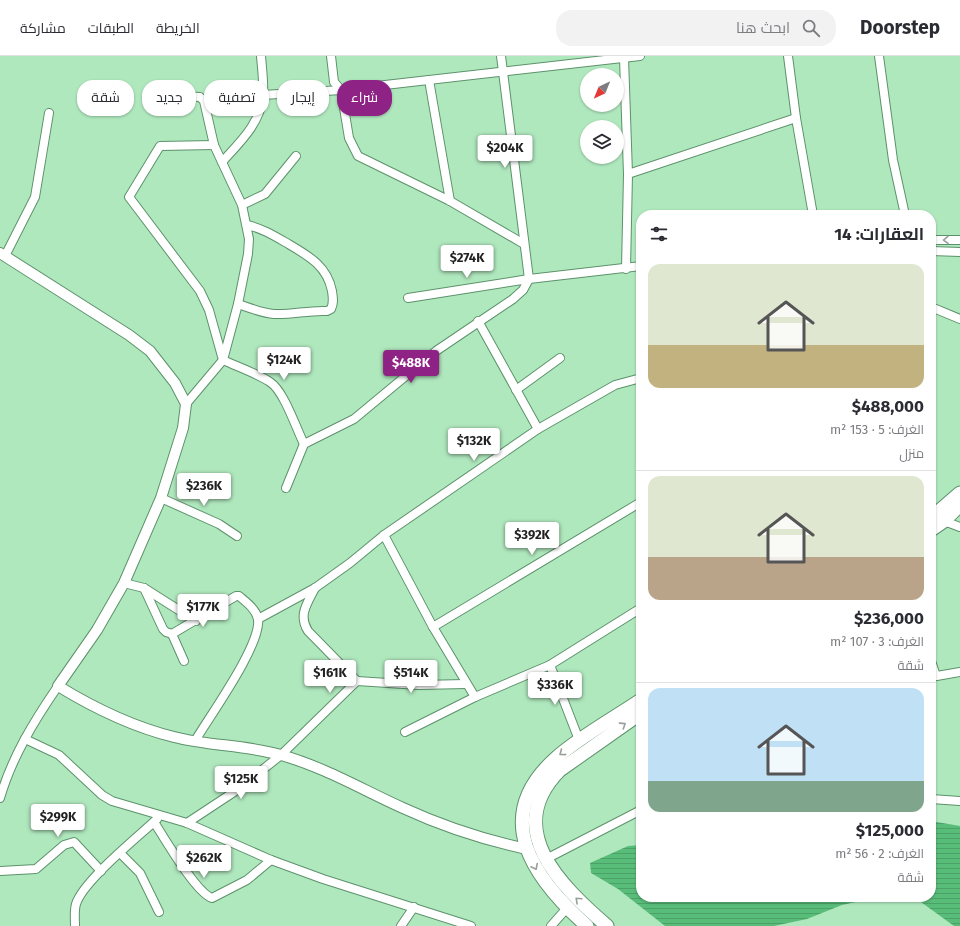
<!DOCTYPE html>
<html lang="ar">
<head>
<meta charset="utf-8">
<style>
	:root { --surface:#fff; --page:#f2f2f3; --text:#2b2b33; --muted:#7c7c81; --line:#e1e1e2; --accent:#8f2285 }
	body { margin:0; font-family:"Fira Sans",Cairo,sans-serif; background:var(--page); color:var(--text); direction:rtl; height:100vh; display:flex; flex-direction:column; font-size:15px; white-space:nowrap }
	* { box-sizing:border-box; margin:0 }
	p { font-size:13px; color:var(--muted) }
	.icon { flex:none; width:22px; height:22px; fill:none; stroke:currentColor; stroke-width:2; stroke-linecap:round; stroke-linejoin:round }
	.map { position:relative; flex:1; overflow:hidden; direction:ltr }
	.drawer { position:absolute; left:636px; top:154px; width:300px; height:692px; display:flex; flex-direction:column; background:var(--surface); border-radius:16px; box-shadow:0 1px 3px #0004; direction:rtl }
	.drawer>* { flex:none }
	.banner { position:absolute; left:12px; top:24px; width:380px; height:36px; direction:rtl; display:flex; gap:8px }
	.needle { width:26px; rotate:223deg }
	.fabs { position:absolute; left:580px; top:12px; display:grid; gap:8px }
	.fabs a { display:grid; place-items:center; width:44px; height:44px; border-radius:50%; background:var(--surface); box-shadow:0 1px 3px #0004; font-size:20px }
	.price { position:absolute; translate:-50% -34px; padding:0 9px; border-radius:4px; background:#fff; color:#222; font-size:13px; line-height:26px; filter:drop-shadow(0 1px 2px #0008) }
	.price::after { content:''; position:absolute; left:50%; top:24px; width:12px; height:9px; margin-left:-6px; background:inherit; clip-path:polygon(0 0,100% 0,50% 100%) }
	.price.on { background:var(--accent); color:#fff }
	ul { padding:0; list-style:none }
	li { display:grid; align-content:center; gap:8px; height:212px; padding:0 12px }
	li+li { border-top:1px solid var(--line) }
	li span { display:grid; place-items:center; height:124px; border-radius:12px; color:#555 }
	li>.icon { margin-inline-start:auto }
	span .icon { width:72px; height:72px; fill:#fffc; stroke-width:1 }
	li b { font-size:17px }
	h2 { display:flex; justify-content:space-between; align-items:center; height:48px; padding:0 12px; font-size:17px }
	.tag { padding:0 14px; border-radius:16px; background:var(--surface); box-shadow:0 1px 3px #0004; font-size:14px; line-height:36px }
	.tag.on { background:var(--accent); color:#fff }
	header { display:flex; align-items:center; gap:24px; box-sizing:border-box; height:56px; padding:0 20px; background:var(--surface); border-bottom:1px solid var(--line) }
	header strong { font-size:19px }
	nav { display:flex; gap:22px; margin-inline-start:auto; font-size:14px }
	.search { width:280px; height:36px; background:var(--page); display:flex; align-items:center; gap:10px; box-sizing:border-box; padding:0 14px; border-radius:16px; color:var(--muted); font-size:15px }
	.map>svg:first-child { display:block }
	.water { fill:url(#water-rules) }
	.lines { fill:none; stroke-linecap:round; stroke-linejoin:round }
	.minor-casing { stroke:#5c926b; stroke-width:10 }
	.tertiary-casing { stroke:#5c926b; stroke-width:12 }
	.primary-casing { stroke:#5c926b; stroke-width:15 }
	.minor { stroke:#fff; stroke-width:8 }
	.tertiary { stroke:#fff; stroke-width:10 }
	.primary { stroke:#fff; stroke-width:13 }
	.oneway { stroke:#99a09b }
</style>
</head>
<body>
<header>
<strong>Doorstep</strong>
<div class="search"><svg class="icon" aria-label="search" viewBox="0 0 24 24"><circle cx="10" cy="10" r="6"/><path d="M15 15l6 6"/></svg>ابحث هنا</div>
<nav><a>الخريطة</a><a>الطبقات</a><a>مشاركة</a></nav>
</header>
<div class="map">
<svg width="960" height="870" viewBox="0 0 960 870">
	<defs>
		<pattern id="water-rules" width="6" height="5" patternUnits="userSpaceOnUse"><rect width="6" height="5" fill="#59bd7a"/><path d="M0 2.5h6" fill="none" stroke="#4ca168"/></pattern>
	</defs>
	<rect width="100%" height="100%" fill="#b0e8be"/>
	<!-- water -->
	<g class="water">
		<path d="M 931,765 L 960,770 L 960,870 L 954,870 L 914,841 L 931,841 Z"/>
		<path d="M 641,789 L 641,841 L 878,841 L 842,849 L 807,863 L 774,870 L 665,870 L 618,833 L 591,817 L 590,807 L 628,790 Z"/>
	</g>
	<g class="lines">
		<!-- minor casing -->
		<g class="minor-casing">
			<g id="minor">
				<path d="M 331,0 L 334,26 L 341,34 L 349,82 L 358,100 L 450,145 L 524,188"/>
				<path d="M 788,0 L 796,62 L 813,159"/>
				<path d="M 879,0 L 893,104 L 905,159"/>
				<path d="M 624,2 L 628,118 L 626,213"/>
				<path d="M 429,24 L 450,145"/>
				<path d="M 158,39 L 200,41 L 204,45 L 214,89 L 242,149 L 249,183 L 248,198 L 238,248 L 223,304 L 186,348"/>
				<path d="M 263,39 L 341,34 L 640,0"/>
				<path d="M 214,89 L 160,90 L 129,141 L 200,235 L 209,254 L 223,304 C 238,311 256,317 270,326 C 284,335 296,372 304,388"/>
				<path d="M 222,106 C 240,86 260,68 263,40 C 264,27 262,13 261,0"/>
				<path d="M 628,118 L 796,62"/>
				<path d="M 242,149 L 265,138 L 296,100"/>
				<path d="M 931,184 L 960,184"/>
				<path d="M 931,195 L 960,196"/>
				<path d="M 5,200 L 35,141 L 49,57"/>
				<path d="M 408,242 L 529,223 L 641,210"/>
				<path d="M 238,248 C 250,252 262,257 274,258 C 291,259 309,254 327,255 L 331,253 C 334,247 333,242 332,235 C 327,209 307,199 285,186 C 273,179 261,172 247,169"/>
				<path d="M 931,251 L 960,263"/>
				<path d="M 478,265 L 538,373"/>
				<path d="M 516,334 L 560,302"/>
				<path d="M 286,432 L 304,388 L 354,363 L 436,295 L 513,243 L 523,234 L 529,223 L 501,0"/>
				<path d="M 161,442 L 219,468 L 237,480"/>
				<path d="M 944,465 L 960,471"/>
				<path d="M 384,479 L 433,571 L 475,641"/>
				<path d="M 124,527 L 144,532 L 196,565"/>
				<path d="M 144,532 L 163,573 L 166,576 L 172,578"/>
				<path d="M 258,563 L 315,532 L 350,507 L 384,479 L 538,373 L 615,329 L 641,322"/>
				<path d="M 433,571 L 641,446"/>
				<path d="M 184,605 L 172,578 L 236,540 L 239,540 C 246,546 256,553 258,563 C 262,588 209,661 195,685"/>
				<path d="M 931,605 L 936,620"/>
				<path d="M 550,609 L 579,684"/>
				<path d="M 931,621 L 960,616"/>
				<path d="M 357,625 L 419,629 L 466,628"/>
				<path d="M 405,676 L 475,641 L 550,609 L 641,552"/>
				<path d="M 25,683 L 59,699 L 102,739 L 112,745 L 187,767 L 271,804 L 323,823 L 471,870"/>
				<path d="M 0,742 C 12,701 34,665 58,630"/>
				<path d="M 931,743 L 960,745"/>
				<path d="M 154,766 C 165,783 196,837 212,842 L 247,824 L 271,804"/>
				<path d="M 187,767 L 237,734 L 281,699 L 357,625 L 308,575 C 298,559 307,548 315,532"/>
				<path d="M 120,797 L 140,817 L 159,856"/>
				<path d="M 546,803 L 641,754"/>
				<path d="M 0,815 L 36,813 L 64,789 L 74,786 L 101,815"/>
				<path d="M 75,870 C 75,863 74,855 76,848 C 83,825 138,781 157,763"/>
				<path d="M 401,870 L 414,851"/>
				<path d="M 551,870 L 567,852"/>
			</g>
		</g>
		<!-- tertiary casing -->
		<g class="tertiary-casing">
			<path id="tertiary" d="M 0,197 L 129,279 L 150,295 L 175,327 L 186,348 L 183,372 L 161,442 L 124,527 L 97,574 L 58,630 C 94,652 133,671 174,681 C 209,690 246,689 281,699 C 324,711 363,734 403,752 C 442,770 485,784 527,793"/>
		</g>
		<!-- primary casing -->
		<g class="primary-casing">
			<g id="primary">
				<path d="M 931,462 L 960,437"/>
				<path d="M 931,474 L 944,465 L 960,449"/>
				<path d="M 587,870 C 534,823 489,762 556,702 C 581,680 613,663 641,644"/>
				<path d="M 607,870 C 561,830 501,773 560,714 L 641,657"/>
			</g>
		</g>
		<!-- minor -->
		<use href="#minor" class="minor"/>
		<!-- tertiary -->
		<use href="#tertiary" class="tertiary"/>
		<!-- primary -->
		<use href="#primary" class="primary"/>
	</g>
	<!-- one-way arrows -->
	<defs><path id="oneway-chevron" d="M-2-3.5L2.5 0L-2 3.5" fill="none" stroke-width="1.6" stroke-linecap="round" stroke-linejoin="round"/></defs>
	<g class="oneway">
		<use href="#oneway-chevron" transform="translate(946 184) rotate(179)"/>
		<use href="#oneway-chevron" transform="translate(623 669) rotate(-33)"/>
		<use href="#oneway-chevron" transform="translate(562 697) rotate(143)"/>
		<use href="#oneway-chevron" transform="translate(535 811) rotate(63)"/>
		<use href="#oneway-chevron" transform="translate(578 844) rotate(-137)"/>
	</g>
</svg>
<div class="fabs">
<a><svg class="needle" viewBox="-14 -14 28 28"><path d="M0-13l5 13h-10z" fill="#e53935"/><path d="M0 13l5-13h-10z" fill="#7c7c81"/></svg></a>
<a><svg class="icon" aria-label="layers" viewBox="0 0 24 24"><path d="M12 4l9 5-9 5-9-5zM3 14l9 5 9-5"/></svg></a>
</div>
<b class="price" style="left:505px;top:113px">$204K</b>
<b class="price" style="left:467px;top:223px">$274K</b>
<b class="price" style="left:284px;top:325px">$124K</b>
<b class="price on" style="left:411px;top:328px">$488K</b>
<b class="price" style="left:474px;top:406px">$132K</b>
<b class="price" style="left:204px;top:451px">$236K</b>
<b class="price" style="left:532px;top:500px">$392K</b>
<b class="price" style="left:203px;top:572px">$177K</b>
<b class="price" style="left:330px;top:638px">$161K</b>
<b class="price" style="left:411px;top:638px">$514K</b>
<b class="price" style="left:555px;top:650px">$336K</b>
<b class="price" style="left:241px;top:744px">$125K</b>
<b class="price" style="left:58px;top:782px">$299K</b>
<b class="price" style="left:204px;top:823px">$262K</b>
<div class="banner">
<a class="tag on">شراء</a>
<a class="tag">إيجار</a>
<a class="tag">تصفية</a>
<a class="tag">جديد</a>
<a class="tag">شقة</a>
</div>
<section class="drawer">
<h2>العقارات: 14<svg class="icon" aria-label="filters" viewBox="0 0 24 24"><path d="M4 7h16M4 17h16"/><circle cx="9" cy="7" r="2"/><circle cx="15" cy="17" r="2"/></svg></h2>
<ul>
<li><span style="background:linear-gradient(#dfe7d0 65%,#c2b280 0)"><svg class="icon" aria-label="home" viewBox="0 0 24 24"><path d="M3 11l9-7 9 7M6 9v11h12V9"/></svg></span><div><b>$488,000</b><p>الغرف: 5 · 153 m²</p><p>منزل</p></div></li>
<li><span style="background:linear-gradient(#dfe7d0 65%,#b9a48a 0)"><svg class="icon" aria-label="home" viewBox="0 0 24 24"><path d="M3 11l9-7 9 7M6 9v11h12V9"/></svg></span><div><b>$236,000</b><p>الغرف: 3 · 107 m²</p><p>شقة</p></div></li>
<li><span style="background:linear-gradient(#bfe0f5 75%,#7fa58c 0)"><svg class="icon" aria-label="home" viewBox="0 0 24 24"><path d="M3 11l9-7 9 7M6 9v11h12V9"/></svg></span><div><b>$125,000</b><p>الغرف: 2 · 56 m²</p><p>شقة</p></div></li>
</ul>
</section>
</div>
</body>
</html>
